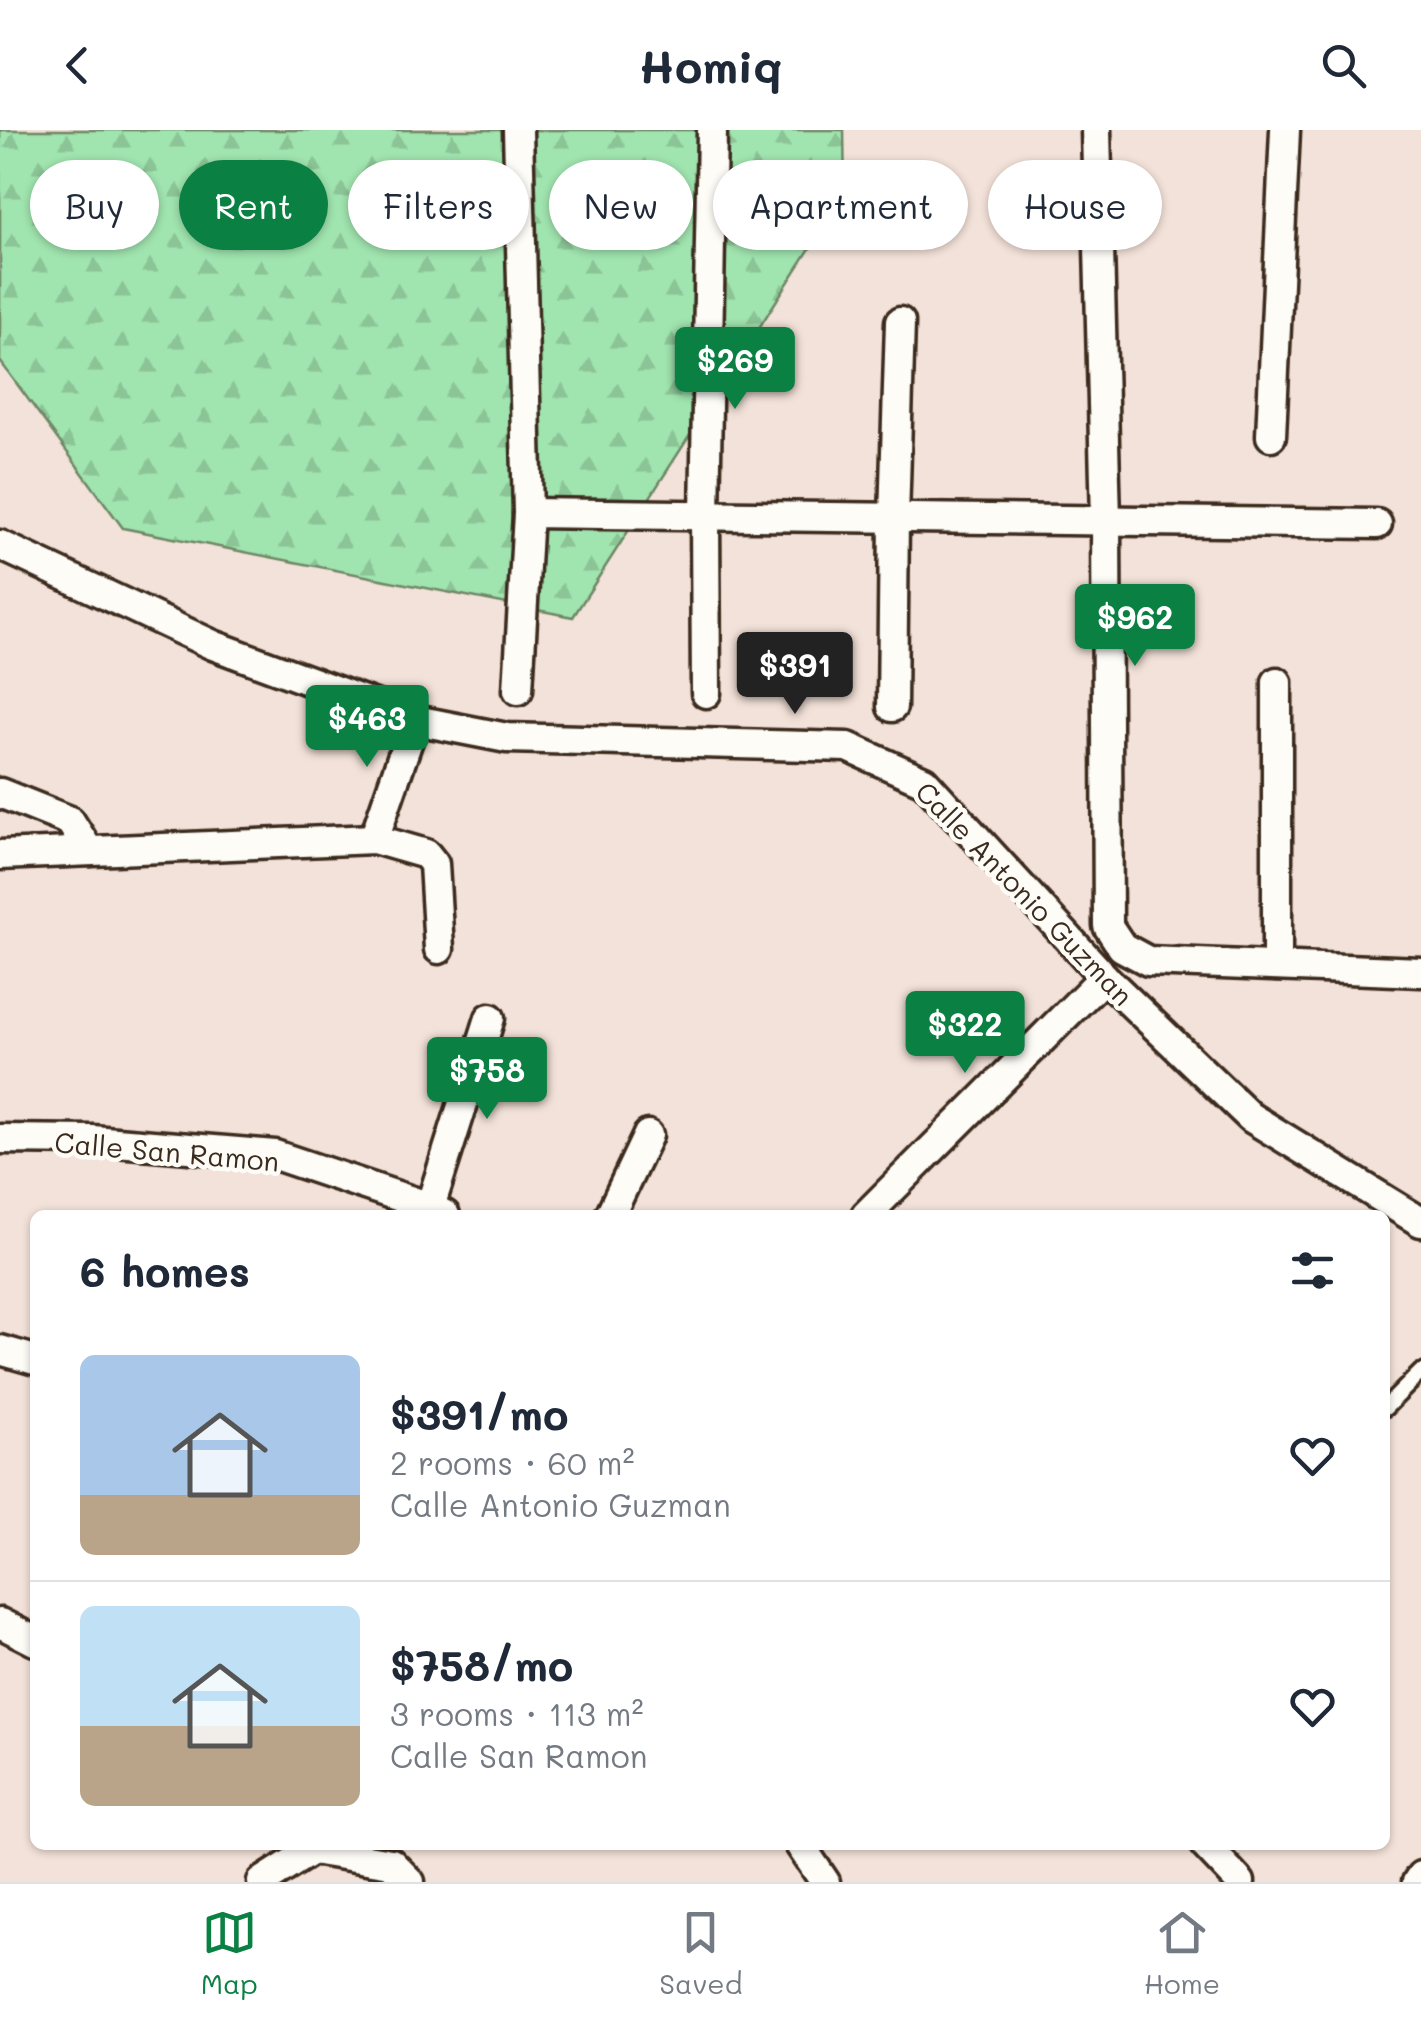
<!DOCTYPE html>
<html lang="en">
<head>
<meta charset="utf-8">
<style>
	:root { --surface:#fff; --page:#f6f6f7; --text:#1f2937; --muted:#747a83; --line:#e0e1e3; --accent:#0b8043 }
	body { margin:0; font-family:Mali,sans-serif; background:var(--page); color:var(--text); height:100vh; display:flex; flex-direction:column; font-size:38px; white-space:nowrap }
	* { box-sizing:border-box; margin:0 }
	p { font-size:32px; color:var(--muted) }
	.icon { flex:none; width:55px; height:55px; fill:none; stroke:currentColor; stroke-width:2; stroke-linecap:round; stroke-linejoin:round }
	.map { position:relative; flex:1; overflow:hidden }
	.sheet { position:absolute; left:30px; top:1080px; width:1360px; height:640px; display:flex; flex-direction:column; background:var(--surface); border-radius:15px; box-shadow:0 2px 8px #0004 }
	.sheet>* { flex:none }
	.banner { position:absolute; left:30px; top:30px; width:1362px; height:90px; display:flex; gap:20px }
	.price { position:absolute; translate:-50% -85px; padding:0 22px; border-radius:10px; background:var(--accent); color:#fff; font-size:32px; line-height:65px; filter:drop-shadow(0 2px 5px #0008) }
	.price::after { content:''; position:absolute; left:50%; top:60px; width:30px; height:22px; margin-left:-15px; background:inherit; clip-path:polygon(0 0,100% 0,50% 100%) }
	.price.on { background:#222; color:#fff }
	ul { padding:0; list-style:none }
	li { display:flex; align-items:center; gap:30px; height:250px; padding:0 50px }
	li+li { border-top:2px solid var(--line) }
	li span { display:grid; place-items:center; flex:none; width:280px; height:200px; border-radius:15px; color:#555 }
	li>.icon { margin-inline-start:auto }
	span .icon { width:120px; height:120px; fill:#fffc; stroke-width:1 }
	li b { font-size:42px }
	h2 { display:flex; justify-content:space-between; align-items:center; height:120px; padding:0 50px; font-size:42px }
	.pill { padding:0 35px; border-radius:45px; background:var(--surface); box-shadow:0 2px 8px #0004; font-size:35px; line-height:90px }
	.pill.on { background:var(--accent); color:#fff }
	header { display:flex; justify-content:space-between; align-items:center; height:130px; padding:0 50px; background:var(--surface); font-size:45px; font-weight:700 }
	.dock { display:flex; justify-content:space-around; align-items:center; height:140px; border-top:2px solid var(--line); background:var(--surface); font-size:28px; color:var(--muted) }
	.dock a { display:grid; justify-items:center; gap:5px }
	.dock .on { color:var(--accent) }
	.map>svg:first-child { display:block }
	.forest { fill:url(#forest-firs); stroke:#6e8766; stroke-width:2.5 }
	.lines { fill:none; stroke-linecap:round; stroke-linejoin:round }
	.lane-casing { stroke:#3b2a1e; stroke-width:21 }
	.street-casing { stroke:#3b2a1e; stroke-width:35 }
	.lane { stroke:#fdfcf7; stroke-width:14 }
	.street { stroke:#fdfcf7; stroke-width:28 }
	.labels { text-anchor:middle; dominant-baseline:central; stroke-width:9; stroke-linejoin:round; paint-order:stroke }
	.street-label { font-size:28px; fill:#3b2a1e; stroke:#fdfcf7 }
</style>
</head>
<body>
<header><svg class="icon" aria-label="back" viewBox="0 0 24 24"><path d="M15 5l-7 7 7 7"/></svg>Homiq<svg class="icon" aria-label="search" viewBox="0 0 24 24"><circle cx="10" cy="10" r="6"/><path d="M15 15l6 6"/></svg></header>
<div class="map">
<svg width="1421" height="1752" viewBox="0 0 1421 1752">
	<defs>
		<pattern id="forest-firs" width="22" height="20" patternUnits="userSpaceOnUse" patternTransform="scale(2.5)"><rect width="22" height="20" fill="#a0e4af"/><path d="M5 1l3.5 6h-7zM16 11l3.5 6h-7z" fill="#8bc496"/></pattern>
	</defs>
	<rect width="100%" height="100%" fill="#f3e2d9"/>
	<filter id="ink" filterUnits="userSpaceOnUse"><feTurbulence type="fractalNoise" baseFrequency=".01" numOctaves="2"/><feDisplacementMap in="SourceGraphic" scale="20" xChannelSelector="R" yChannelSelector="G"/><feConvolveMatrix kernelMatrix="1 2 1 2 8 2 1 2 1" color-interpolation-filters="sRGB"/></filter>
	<g filter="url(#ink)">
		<!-- forest -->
		<path class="forest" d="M 0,0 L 844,0 L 845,64 L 573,487 L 123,398 L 0,231 Z"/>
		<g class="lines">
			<!-- lane casing -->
			<g class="lane-casing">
				<path id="lane" d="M 1385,1278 L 1421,1242"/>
			</g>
			<!-- street casing -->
			<g class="street-casing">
				<g id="street">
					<path d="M 518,0 L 528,383"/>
					<path d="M 1096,0 L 1106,390 L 1108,796 L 1122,817 L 1148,831 L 1421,842"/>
					<path d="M 1271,306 L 1285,0"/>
					<path d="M 0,415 L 213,515 L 415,590 L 507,608 L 848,617 L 924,651 L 1104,847 L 1250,987 L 1421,1092"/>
					<path d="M 518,560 L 528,383 L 1377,394"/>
					<path d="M 706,563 L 705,385 L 712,0"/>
					<path d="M 892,577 L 894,388 L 900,192"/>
					<path d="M 0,663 L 70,691 L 89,721"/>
					<path d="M 374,709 L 415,590"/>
					<path d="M 0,725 L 374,709 L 426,724 L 434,734 L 439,819"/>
					<path d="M 1277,836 L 1277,552"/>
					<path d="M 0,1009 L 92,1010 L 275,1025 L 430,1077 L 445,1085"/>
					<path d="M 430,1077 L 490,888"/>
					<path d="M 610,1085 L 648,1005"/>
					<path d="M 866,1085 L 1104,847"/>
					<path d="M 0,1220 L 35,1230"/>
					<path d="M 0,1493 L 35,1511"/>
					<path d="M 306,1715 L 312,1720 L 391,1733"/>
					<path d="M 800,1715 L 825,1752"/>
					<path d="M 1205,1715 L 1240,1752"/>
					<path d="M 391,1733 L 410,1752"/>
					<path d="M 262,1752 L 312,1720"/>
					<path d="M 1417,1752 L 1421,1746"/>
				</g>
			</g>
			<!-- lane -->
			<use href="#lane" class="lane"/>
			<!-- street -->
			<use href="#street" class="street"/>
		</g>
	</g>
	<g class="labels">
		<!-- street labels -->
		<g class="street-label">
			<text transform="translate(1025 763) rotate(46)">Calle Antonio Guzman</text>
			<text transform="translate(167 1021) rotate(5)">Calle San Ramon</text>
		</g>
	</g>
</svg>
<b class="price" style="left:735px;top:282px">$269</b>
<b class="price" style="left:1135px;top:539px">$962</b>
<b class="price on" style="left:795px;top:587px">$391</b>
<b class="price" style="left:367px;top:640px">$463</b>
<b class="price" style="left:965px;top:946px">$322</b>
<b class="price" style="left:487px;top:992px">$758</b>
<div class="banner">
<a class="pill">Buy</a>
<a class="pill on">Rent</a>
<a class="pill">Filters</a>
<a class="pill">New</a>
<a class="pill">Apartment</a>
<a class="pill">House</a>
</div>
<section class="sheet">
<h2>6 homes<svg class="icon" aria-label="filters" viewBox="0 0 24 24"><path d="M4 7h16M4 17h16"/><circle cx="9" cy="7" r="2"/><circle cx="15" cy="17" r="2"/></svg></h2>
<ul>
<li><span style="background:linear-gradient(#a9c7e8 70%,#b9a48a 0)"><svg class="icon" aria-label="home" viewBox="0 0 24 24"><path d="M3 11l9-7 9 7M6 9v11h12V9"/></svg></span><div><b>$391/mo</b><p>2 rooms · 60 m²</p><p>Calle Antonio Guzman</p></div><svg class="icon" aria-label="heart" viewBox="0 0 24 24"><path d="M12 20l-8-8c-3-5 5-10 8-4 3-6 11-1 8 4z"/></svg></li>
<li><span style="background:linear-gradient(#bfe0f5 60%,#b9a48a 0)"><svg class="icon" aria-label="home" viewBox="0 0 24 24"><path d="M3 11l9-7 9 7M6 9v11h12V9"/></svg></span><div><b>$758/mo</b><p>3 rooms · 113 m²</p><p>Calle San Ramon</p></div><svg class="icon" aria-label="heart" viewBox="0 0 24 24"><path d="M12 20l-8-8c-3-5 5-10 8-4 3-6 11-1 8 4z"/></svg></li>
</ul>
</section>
</div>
<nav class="dock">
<a class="on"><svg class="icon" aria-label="map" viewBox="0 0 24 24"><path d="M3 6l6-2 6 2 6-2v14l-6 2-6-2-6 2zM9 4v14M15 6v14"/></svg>Map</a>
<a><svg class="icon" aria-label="saved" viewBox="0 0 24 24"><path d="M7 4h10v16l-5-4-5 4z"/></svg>Saved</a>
<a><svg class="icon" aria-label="home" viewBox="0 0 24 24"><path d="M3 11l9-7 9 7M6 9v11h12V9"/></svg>Home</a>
</nav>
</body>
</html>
